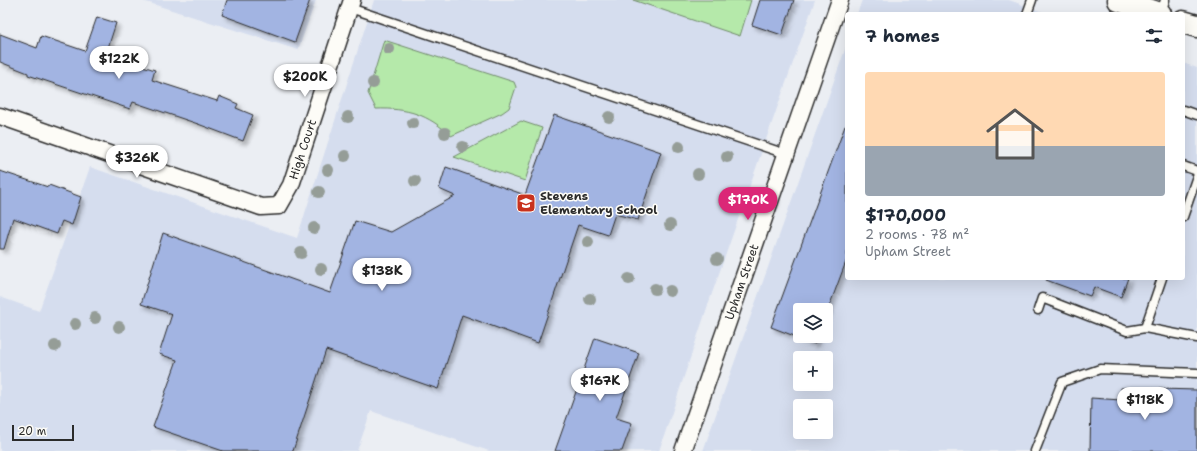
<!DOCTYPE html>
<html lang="en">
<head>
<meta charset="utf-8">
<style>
	:root { --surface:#fff; --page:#f2f2f3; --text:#1f2937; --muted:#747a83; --line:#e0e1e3; --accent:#db2777 }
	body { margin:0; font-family:"Shantell Sans",sans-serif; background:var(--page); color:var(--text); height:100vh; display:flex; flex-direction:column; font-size:15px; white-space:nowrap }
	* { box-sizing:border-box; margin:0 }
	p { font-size:13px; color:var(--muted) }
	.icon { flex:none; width:22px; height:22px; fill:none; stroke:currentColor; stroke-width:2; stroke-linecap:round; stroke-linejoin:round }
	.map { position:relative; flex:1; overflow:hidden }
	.side { position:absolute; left:845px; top:12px; width:340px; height:268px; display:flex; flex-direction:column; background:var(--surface); border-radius:4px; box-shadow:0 4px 16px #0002 }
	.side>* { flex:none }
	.fabs { position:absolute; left:793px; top:303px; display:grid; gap:8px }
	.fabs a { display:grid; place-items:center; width:40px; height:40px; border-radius:4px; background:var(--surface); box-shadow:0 4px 16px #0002; font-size:20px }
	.scale { position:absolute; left:12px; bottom:10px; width:62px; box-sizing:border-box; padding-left:4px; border:2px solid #2b2b2b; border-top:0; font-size:11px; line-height:14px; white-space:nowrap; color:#2b2b2b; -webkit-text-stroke:3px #fdfcf7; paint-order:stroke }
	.price { position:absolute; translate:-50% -34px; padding:0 9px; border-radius:14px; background:#fff; color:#222; font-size:13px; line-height:26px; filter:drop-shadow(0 1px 2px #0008) }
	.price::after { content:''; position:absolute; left:50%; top:24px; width:12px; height:9px; margin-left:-6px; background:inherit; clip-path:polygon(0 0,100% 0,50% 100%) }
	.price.selected { background:var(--accent); color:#fff }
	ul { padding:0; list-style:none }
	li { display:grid; align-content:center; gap:8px; height:212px; padding:0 20px }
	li+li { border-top:1px solid var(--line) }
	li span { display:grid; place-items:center; height:124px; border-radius:4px; color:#555 }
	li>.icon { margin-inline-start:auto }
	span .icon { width:72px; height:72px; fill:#fffc; stroke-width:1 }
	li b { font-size:17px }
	h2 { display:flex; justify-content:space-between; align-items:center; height:48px; padding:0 20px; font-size:17px }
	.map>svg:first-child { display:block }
	.built { fill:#d5ddee; fill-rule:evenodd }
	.green { fill:#b5e9aa; stroke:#708a6a }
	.building { fill:#a2b4e2; stroke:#2b2b2b; filter:url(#shadow) }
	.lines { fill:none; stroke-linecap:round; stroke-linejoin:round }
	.service-casing { stroke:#2b2b2b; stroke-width:11 }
	.minor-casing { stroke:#2b2b2b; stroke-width:19 }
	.secondary-casing { stroke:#2b2b2b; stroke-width:25 }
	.service { stroke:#fdfcf7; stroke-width:8 }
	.minor { stroke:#fdfcf7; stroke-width:16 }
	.secondary { stroke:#fdfcf7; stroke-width:22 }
	.tree { fill:#959d97 }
	.labels { text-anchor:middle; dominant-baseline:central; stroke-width:3; stroke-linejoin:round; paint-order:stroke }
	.street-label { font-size:12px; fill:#2b2b2b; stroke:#fdfcf7 }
	.poi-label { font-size:12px; font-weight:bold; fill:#2b2b2b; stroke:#fdfcf7; text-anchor:start }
</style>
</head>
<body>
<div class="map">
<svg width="1197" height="451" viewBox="0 0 1197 451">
	<defs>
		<filter id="shadow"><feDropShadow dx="3.5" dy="3.5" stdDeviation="2" flood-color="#0004"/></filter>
	</defs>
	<rect width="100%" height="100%" fill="#ebeef3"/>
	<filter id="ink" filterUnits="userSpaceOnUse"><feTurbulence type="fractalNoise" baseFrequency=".025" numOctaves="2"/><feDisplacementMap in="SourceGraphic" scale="8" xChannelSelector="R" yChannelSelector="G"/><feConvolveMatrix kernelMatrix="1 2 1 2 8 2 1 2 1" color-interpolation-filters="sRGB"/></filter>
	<g filter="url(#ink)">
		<!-- built -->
		<g class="built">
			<path d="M 140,0 L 316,0 L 298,50 Z"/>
			<path d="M 374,0 L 815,0 L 709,302 L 659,451 L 489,451 L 371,411 L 357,451 L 0,451 L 0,297 L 39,311 L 90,167 L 297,238 Z"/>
			<path d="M 862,0 L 1009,0 L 1048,14 L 857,14 Z"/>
			<path d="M 847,44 L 847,278 L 1183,278 L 1183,63 L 1197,68 L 1197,451 L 703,451 ZM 800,310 L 826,310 L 826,336 L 800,336 ZM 800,358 L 826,358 L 826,384 L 800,384 ZM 800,406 L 826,406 L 826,432 L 800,432 Z"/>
		</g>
		<!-- green -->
		<g class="green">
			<path d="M 633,0 L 751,0 L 740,36 Z"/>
			<path d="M 384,40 L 514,82 L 516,87 L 509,108 L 502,113 L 451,136 C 428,114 407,108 376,109 L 368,93 Z"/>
			<path d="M 521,121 L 542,128 L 525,181 L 454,157 Z"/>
		</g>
		<!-- building -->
		<g class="building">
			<path d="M 227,0 L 310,0 L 295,42 L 222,15 Z"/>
			<path d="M 760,0 L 794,0 L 782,35 L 752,25 Z"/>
			<path d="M 97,17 L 116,23 L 106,54 L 155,70 L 152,80 L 217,101 L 219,96 L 238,104 L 236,108 L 253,115 L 243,141 L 198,124 L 133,102 L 130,109 L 28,75 L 28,73 L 0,62 L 0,34 L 37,48 L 41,36 L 85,51 Z"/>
			<path d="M 554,115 L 661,152 L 638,220 L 615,214 L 608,235 L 578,225 L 538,343 L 462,315 L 438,389 L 326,350 L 293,451 L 223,451 L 153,427 L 177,360 L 159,354 L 172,314 L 141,304 L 163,233 L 330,293 L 355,221 L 391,232 L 455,196 L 439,189 L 446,167 L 525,195 Z"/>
			<path d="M 845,126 L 847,126 L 847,259 L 826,315 L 826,310 L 800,310 L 800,336 L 818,336 L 815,344 L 771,327 Z"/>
			<path d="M 0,171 L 48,187 L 49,185 L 81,197 L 72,225 L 62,221 L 57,234 L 13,218 L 4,249 L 0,249 Z"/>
			<path d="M 1046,278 L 1128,278 L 1121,297 L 1094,287 L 1090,296 L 1046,280 Z"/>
			<path d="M 595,338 L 639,353 L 616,418 L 632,423 L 622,451 L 555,451 Z"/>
			<path d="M 1121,388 L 1197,390 L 1197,451 L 1090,451 L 1091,398 L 1121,400 Z"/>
		</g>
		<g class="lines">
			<!-- service casing -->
			<g class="service-casing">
				<g id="service">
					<path d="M 350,8 L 786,154"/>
					<path d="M 1161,13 L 1165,0"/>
					<path d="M 1027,14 L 1032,0"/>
					<path d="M 1183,110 L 1197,115"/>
					<path d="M 1183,166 L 1197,171"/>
					<path d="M 1183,217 L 1197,176"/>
					<path d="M 1162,278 L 1145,328 L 1197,338"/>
					<path d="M 1038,310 L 1042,298 L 1127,331 L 1145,328"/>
					<path d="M 1035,451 L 1062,382 L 1100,369 L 1197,373"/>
				</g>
			</g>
			<!-- minor casing -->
			<g class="minor-casing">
				<g id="minor">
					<path id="s1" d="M 0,116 L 261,207 L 279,206 L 291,185 L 352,0"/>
					<path id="s2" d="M 683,451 L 840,0"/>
				</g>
			</g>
			<!-- secondary casing -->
			<g class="secondary-casing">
				<g id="secondary">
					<path d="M 1119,0 L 1160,14"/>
					<path d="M 1183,22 L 1197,26"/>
				</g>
			</g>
			<!-- service -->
			<use href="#service" class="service"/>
			<!-- minor -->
			<use href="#minor" class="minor"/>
			<!-- secondary -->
			<use href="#secondary" class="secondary"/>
		</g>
		<!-- trees -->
		<g class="tree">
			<circle cx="389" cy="49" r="6"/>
			<circle cx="373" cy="83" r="6"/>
			<circle cx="348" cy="117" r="6"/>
			<circle cx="609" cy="117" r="6"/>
			<circle cx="413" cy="123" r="6"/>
			<circle cx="445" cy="133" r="6"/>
			<circle cx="463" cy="147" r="6"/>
			<circle cx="679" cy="147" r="6"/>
			<circle cx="345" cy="156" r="6"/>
			<circle cx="727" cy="157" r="6"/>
			<circle cx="328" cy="170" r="6"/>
			<circle cx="698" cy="174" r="6"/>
			<circle cx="415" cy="181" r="6"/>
			<circle cx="319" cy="192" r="6"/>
			<circle cx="670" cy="225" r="6"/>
			<circle cx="314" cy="228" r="6"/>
			<circle cx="588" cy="242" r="6"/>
			<circle cx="301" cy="253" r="6"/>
			<circle cx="717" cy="259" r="6"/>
			<circle cx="321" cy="269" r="6"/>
			<circle cx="629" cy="279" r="6"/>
			<circle cx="655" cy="289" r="6"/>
			<circle cx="670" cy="291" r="6"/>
			<circle cx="590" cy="299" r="6"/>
			<circle cx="95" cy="318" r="6"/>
			<circle cx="75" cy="324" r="6"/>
			<circle cx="119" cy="327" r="6"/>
			<circle cx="55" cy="346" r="6"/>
		</g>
	</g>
	<!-- icons -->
	<defs>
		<g id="school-square" transform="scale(1)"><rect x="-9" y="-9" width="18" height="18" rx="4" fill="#c8321e" stroke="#fdfcf7"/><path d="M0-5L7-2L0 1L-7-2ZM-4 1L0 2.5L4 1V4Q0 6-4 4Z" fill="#fff"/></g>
	</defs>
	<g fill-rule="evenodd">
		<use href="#school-square" x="526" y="203"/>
	</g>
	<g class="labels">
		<!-- street labels -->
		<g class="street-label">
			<text stroke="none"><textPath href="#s1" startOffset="356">High Court</textPath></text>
			<text stroke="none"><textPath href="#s2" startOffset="179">Upham Street</textPath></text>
		</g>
		<!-- poi labels -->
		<g class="poi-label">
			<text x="540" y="196">Stevens<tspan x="540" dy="14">Elementary School</tspan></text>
		</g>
	</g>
</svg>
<div class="fabs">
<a><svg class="icon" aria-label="layers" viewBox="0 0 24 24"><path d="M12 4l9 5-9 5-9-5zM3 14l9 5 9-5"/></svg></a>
<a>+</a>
<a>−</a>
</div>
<div class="scale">20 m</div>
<b class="price" style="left:119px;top:80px">$122K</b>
<b class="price" style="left:305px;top:98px">$200K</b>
<b class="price" style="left:137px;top:179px">$326K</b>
<b class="price selected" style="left:748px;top:221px">$170K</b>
<b class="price" style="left:382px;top:292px">$138K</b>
<b class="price" style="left:600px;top:402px">$167K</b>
<b class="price" style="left:1145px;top:421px">$118K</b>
<section class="side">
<h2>7 homes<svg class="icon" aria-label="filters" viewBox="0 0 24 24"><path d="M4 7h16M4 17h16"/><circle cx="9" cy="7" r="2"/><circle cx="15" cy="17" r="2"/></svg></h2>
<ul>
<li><span style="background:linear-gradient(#ffd9b3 60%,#9aa5b1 0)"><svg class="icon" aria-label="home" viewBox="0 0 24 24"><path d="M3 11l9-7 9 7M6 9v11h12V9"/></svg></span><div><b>$170,000</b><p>2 rooms · 78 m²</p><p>Upham Street</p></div></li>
</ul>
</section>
</div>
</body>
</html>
